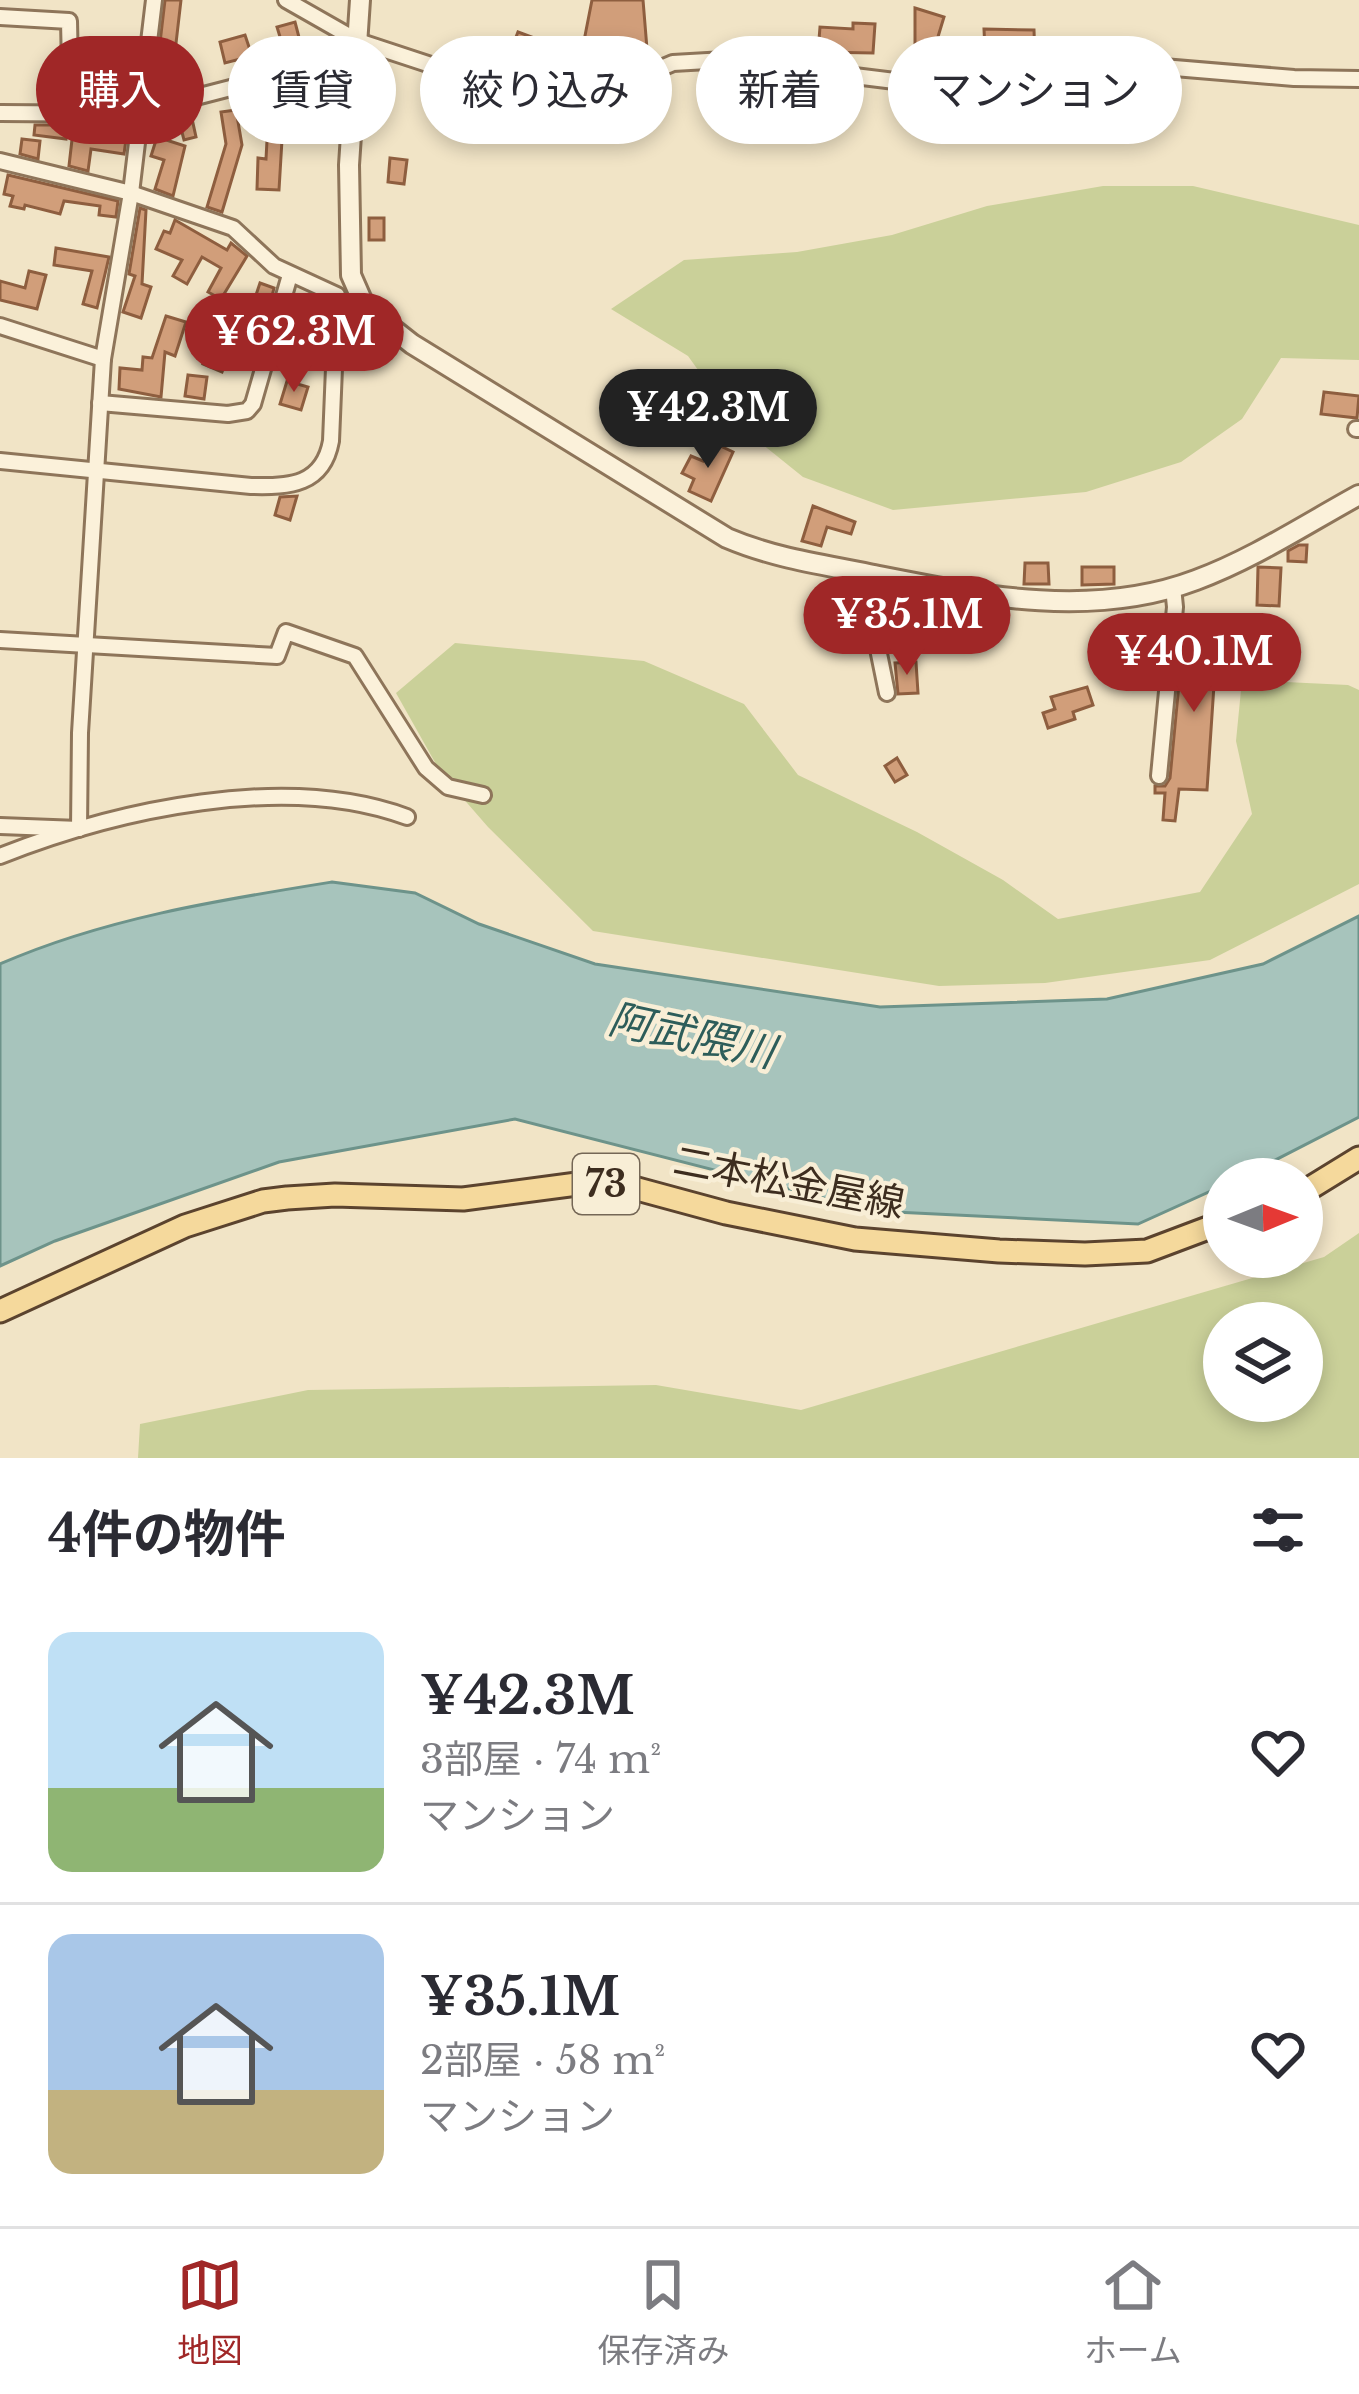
<!DOCTYPE html>
<html lang="ja">
<head>
<meta charset="utf-8">
<style>
	:root { --surface:#fff; --page:#f2f2f3; --text:#2b2b33; --muted:#7c7c81; --line:#e1e1e2; --accent:#a02727 }
	body { margin:0; font-family:"Libre Baskerville","Noto Sans JP",serif; background:var(--page); color:var(--text); height:100vh; display:flex; flex-direction:column; font-size:45px; white-space:nowrap }
	* { box-sizing:border-box; margin:0 }
	p { font-size:39px; color:var(--muted) }
	.icon { flex:none; width:66px; height:66px; fill:none; stroke:currentColor; stroke-width:2; stroke-linecap:round; stroke-linejoin:round }
	.map { position:relative; height:1458px; overflow:hidden }
	.panel { display:flex; flex-direction:column; background:var(--surface); flex:1 }
	.panel>* { flex:none }
	.guide { position:absolute; left:36px; top:36px; width:1287px; height:108px; display:flex; gap:24px }
	.needle { width:78px; rotate:89deg }
	.fabs { position:absolute; left:1203px; top:1158px; display:grid; gap:24px }
	.fabs a { display:grid; place-items:center; width:120px; height:120px; border-radius:50%; background:var(--surface); box-shadow:0 6px 18px #0003; font-size:60px }
	.price { position:absolute; translate:-50% -102px; padding:0 27px; border-radius:42px; background:var(--accent); color:#fff; font-size:39px; line-height:78px; filter:drop-shadow(0 3px 6px #0008) }
	.price::after { content:''; position:absolute; left:50%; top:72px; width:36px; height:27px; margin-left:-18px; background:inherit; clip-path:polygon(0 0,100% 0,50% 100%) }
	.price.selected { background:#222; color:#fff }
	ul { padding:0; list-style:none }
	li { display:flex; align-items:center; gap:36px; height:300px; padding:0 48px }
	li+li { border-top:3px solid var(--line) }
	li span { display:grid; place-items:center; flex:none; width:336px; height:240px; border-radius:24px; color:#555 }
	li>.icon { margin-inline-start:auto }
	span .icon { width:144px; height:144px; fill:#fffc; stroke-width:1 }
	li b { font-size:51px }
	h2 { display:flex; justify-content:space-between; align-items:center; height:144px; padding:0 48px; font-size:51px }
	.chip { padding:0 42px; border-radius:54px; background:var(--surface); box-shadow:0 6px 18px #0003; font-size:42px; line-height:108px }
	.chip.selected { background:var(--accent); color:#fff }
	.menu { display:flex; justify-content:space-around; align-items:center; height:168px; border-top:3px solid var(--line); background:var(--surface); font-size:33px; color:var(--muted) }
	.menu a { display:grid; justify-items:center; gap:6px }
	.menu .selected { color:var(--accent) }
	.map>svg:first-child { display:block }
	.green { fill:#cad099; fill-rule:evenodd }
	.water { fill:#a7c4bc; stroke:#6d938a; stroke-width:3 }
	.building { fill:#d19e7a; stroke:#8e5e3f; stroke-width:3 }
	.lines { fill:none; stroke-linecap:round; stroke-linejoin:round }
	.minor-casing { stroke:#8e755a; stroke-width:20 }
	.tertiary-casing { stroke:#8e755a; stroke-width:24 }
	.primary-casing { stroke:#5b432e; stroke-width:27 }
	.minor { stroke:#fbf1da; stroke-width:14 }
	.tertiary { stroke:#fbf1da; stroke-width:18 }
	.primary { stroke:#f5d99c; stroke-width:21 }
	.labels { text-anchor:middle; dominant-baseline:central; stroke-width:9; stroke-linejoin:round; paint-order:stroke }
	.shield { fill:#f8eed6; stroke:#756756; stroke-width:3 }
	.shield-label { font-size:36px; font-weight:bold; fill:#3d2d1f }
	.street-label { font-size:39px; fill:#3d2d1f; stroke:#f8eed6 }
	.water-label { font-size:42px; font-style:italic; fill:#2d5d5a; stroke:#f8eed6 }
</style>
</head>
<body>
<div class="map">
<svg width="1359" height="1458" viewBox="0 0 1359 1458">
	<rect width="100%" height="100%" fill="#f1e4c6"/>
	<!-- green -->
	<g class="green">
		<path d="M 1103,186 L 1193,186 L 1359,225 L 1359,360 L 1281,358 L 1242,419 L 1181,462 L 1086,492 L 893,510 L 803,477 L 736,423 L 688,356 L 611,309 L 684,260 L 797,252 L 892,235 L 987,206 Z"/>
		<path d="M 455,643 L 644,661 L 744,704 L 798,775 L 917,832 L 1003,880 L 1058,919 L 1200,892 L 1252,814 L 1236,741 L 1242,680 L 1348,685 L 1359,690 L 1359,884 L 1210,960 L 1045,983 L 939,986 L 593,931 L 488,827 L 441,773 L 396,693 Z"/>
		<path d="M 1359,1233 L 1359,1458 L 138,1458 L 140,1424 L 308,1390 L 656,1385 L 801,1410 L 1324,1257 ZM 1302,1323 L 1302,1401 L 1224,1401 L 1224,1323 Z"/>
	</g>
	<!-- water -->
	<path class="water" d="M 332,882 L 415,893 L 479,924 L 595,964 L 880,1007 L 1107,999 L 1263,964 L 1359,916 L 1359,1117 L 1254,1171 L 1238,1179 L 1224,1179 L 1224,1185 L 1138,1224 L 874,1211 L 515,1119 L 279,1162 L 55,1241 L 0,1266 L 0,964 C 105,918 220,900 332,882 Z"/>
	<!-- building -->
	<g class="building">
		<path d="M 165,0 L 181,0 L 175,52 L 159,51 Z"/>
		<path d="M 592,0 L 643,0 L 647,49 L 622,52 L 583,46 Z"/>
		<path d="M 915,8 L 944,17 L 937,40 L 938,71 L 915,71 Z"/>
		<path d="M 295,22 L 301,45 L 284,50 L 277,27 Z"/>
		<path d="M 853,23 L 875,24 L 873,53 L 818,52 L 820,27 L 853,29 Z"/>
		<path d="M 984,29 L 1034,30 L 1035,60 L 997,65 L 996,51 L 985,51 Z"/>
		<path d="M 518,32 L 540,40 L 530,64 L 509,55 Z"/>
		<path d="M 245,35 L 252,56 L 225,63 L 220,42 Z"/>
		<path d="M 297,77 L 305,94 L 284,104 L 275,85 Z"/>
		<path d="M 236,110 L 242,145 L 222,212 L 207,207 L 226,144 L 221,112 Z"/>
		<path d="M 191,114 L 196,137 L 184,140 L 178,117 Z"/>
		<path d="M 268,122 L 283,123 L 279,190 L 257,189 L 258,158 L 266,159 Z"/>
		<path d="M 35,125 L 67,125 L 66,139 L 34,135 Z"/>
		<path d="M 110,125 L 128,125 L 124,154 L 91,149 L 88,171 L 69,166 L 73,131 L 109,135 Z"/>
		<path d="M 157,137 L 185,146 L 173,196 L 155,189 L 164,160 L 151,156 Z"/>
		<path d="M 22,139 L 40,141 L 38,159 L 20,154 Z"/>
		<path d="M 390,158 L 407,160 L 404,184 L 388,182 Z"/>
		<path d="M 8,175 L 118,201 L 116,217 L 99,215 L 100,206 L 64,201 L 60,214 L 25,205 L 24,209 L 10,206 L 13,196 L 4,194 Z"/>
		<path d="M 140,208 L 146,210 L 142,284 L 151,287 L 141,318 L 123,312 L 135,276 L 129,274 Z"/>
		<rect x="369" y="218" width="15" height="22"/>
		<path d="M 175,220 L 227,250 L 231,243 L 247,256 L 221,299 L 208,292 L 221,268 L 202,257 L 187,284 L 173,276 L 182,260 L 156,249 L 164,231 L 170,233 Z"/>
		<path d="M 56,248 L 109,257 L 97,308 L 83,304 L 92,271 L 54,265 Z"/>
		<path d="M 29,271 L 46,275 L 37,309 L 0,300 L 0,281 L 25,288 Z"/>
		<path d="M 260,283 L 274,288 L 266,319 L 250,313 Z"/>
		<path d="M 166,316 L 186,322 L 175,356 L 165,352 L 161,397 L 119,389 L 120,368 L 142,370 L 143,357 L 152,358 Z"/>
		<path d="M 236,339 L 258,346 L 254,359 L 232,353 Z"/>
		<path d="M 211,345 L 229,353 L 222,372 L 203,364 Z"/>
		<path d="M 188,375 L 207,377 L 204,399 L 185,396 Z"/>
		<path d="M 287,381 L 308,387 L 301,410 L 280,404 Z"/>
		<path d="M 1324,392 L 1359,396 L 1357,418 L 1321,414 Z"/>
		<path d="M 712,442 L 733,452 L 711,501 L 689,491 L 694,479 L 682,473 L 691,456 L 703,461 Z"/>
		<path d="M 297,496 L 290,520 L 275,515 L 280,497 Z"/>
		<path d="M 813,506 L 855,522 L 851,534 L 827,527 L 821,546 L 802,541 Z"/>
		<path d="M 1299,545 L 1307,545 L 1306,562 L 1288,561 L 1288,551 Z"/>
		<path d="M 1025,563 L 1048,563 L 1049,584 L 1024,584 Z"/>
		<path d="M 1082,567 L 1114,567 L 1114,584 L 1082,585 Z"/>
		<path d="M 1258,567 L 1281,568 L 1279,606 L 1257,605 Z"/>
		<path d="M 1202,617 L 1229,618 L 1228,640 L 1217,640 L 1207,790 L 1179,789 L 1175,821 L 1163,820 L 1165,793 L 1155,793 L 1155,786 L 1165,786 L 1170,778 L 1183,642 L 1201,643 Z"/>
		<path d="M 916,662 L 918,693 L 898,694 L 895,663 Z"/>
		<path d="M 1087,687 L 1093,705 L 1073,712 L 1075,719 L 1048,728 L 1043,713 L 1055,709 L 1051,697 Z"/>
		<path d="M 897,758 L 907,775 L 895,782 L 885,766 Z"/>
	</g>
	<g class="lines">
		<!-- minor casing -->
		<g class="minor-casing">
			<g id="minor">
				<path d="M 286,0 L 358,41 L 534,99 L 566,101 L 612,89 L 673,63 L 725,60 L 903,82 L 955,83 L 1115,63 L 1294,78 L 1359,79"/>
				<path d="M 0,17 L 69,21 L 71,113"/>
				<path d="M 0,113 L 130,114 L 250,83 L 358,41"/>
				<path d="M 0,161 L 131,193 L 233,228 L 274,266 L 337,295 L 331,441 C 323,485 290,487 251,486 L 0,461"/>
				<path d="M 0,326 L 103,359"/>
				<path d="M 100,403 L 228,414 L 247,411 L 253,404 L 290,275"/>
				<path d="M 1356,429 L 1359,429"/>
				<path d="M 878,576 L 877,644 L 887,693"/>
				<path d="M 0,640 L 277,656 L 286,632 L 355,656 L 426,768 L 448,787 L 483,795"/>
				<path d="M 1159,776 L 1175,607 L 1173,587"/>
				<path d="M 0,826 L 79,829 L 80,733 L 103,359 L 131,193 L 154,0"/>
				<path d="M 0,856 C 116,810 286,772 407,817"/>
			</g>
		</g>
		<!-- tertiary casing -->
		<g class="tertiary-casing">
			<path id="tertiary" d="M 360,0 L 349,165 L 351,275 L 365,307 L 412,344 L 727,538 C 774,558 820,564 869,574 C 976,595 1090,620 1196,580 C 1253,559 1306,524 1359,495"/>
		</g>
		<!-- primary casing -->
		<g class="primary-casing">
			<g id="primary">
				<path d="M 1302,1193 L 1359,1158"/>
				<path d="M 0,1311 L 185,1226 L 263,1201 L 287,1198 L 335,1195 L 463,1199 L 577,1184 L 619,1184 L 726,1213 L 855,1239 L 999,1251 L 1085,1254 L 1147,1251 L 1224,1222"/>
			</g>
		</g>
		<!-- minor -->
		<use href="#minor" class="minor"/>
		<!-- tertiary -->
		<use href="#tertiary" class="tertiary"/>
		<!-- primary -->
		<use href="#primary" class="primary"/>
	</g>
	<g class="labels">
		<!-- shield labels -->
		<rect class="shield" x="573" y="1154" width="66" height="60" rx="9"/>
		<g class="shield-label">
			<text x="606" y="1184">73</text>
		</g>
		<!-- street labels -->
		<g class="street-label">
			<text transform="translate(789 1182) rotate(11)">二本松金屋線</text>
		</g>
		<!-- water labels -->
		<g class="water-label">
			<text transform="translate(692 1035) rotate(12)">阿武隈川</text>
		</g>
	</g>
</svg>
<div class="fabs">
<a><svg class="needle" viewBox="-14 -14 28 28"><path d="M0-13l5 13h-10z" fill="#e53935"/><path d="M0 13l5-13h-10z" fill="#7c7c81"/></svg></a>
<a><svg class="icon" aria-label="layers" viewBox="0 0 24 24"><path d="M12 4l9 5-9 5-9-5zM3 14l9 5 9-5"/></svg></a>
</div>
<b class="price" style="left:294px;top:395px">¥62.3M</b>
<b class="price selected" style="left:708px;top:471px">¥42.3M</b>
<b class="price" style="left:907px;top:678px">¥35.1M</b>
<b class="price" style="left:1194px;top:715px">¥40.1M</b>
<div class="guide">
<a class="chip selected">購入</a>
<a class="chip">賃貸</a>
<a class="chip">絞り込み</a>
<a class="chip">新着</a>
<a class="chip">マンション</a>
</div>
</div>
<section class="panel">
<h2>4件の物件<svg class="icon" aria-label="filters" viewBox="0 0 24 24"><path d="M4 7h16M4 17h16"/><circle cx="9" cy="7" r="2"/><circle cx="15" cy="17" r="2"/></svg></h2>
<ul>
<li><span style="background:linear-gradient(#bfe0f5 65%,#8fb573 0)"><svg class="icon" aria-label="home" viewBox="0 0 24 24"><path d="M3 11l9-7 9 7M6 9v11h12V9"/></svg></span><div><b>¥42.3M</b><p>3部屋 · 74 m²</p><p>マンション</p></div><svg class="icon" aria-label="heart" viewBox="0 0 24 24"><path d="M12 20l-8-8c-3-5 5-10 8-4 3-6 11-1 8 4z"/></svg></li>
<li><span style="background:linear-gradient(#a9c7e8 65%,#c2b280 0)"><svg class="icon" aria-label="home" viewBox="0 0 24 24"><path d="M3 11l9-7 9 7M6 9v11h12V9"/></svg></span><div><b>¥35.1M</b><p>2部屋 · 58 m²</p><p>マンション</p></div><svg class="icon" aria-label="heart" viewBox="0 0 24 24"><path d="M12 20l-8-8c-3-5 5-10 8-4 3-6 11-1 8 4z"/></svg></li>
</ul>
</section>
<nav class="menu">
<a class="selected"><svg class="icon" aria-label="map" viewBox="0 0 24 24"><path d="M3 6l6-2 6 2 6-2v14l-6 2-6-2-6 2zM9 4v14M15 6v14"/></svg>地図</a>
<a><svg class="icon" aria-label="saved" viewBox="0 0 24 24"><path d="M7 4h10v16l-5-4-5 4z"/></svg>保存済み</a>
<a><svg class="icon" aria-label="home" viewBox="0 0 24 24"><path d="M3 11l9-7 9 7M6 9v11h12V9"/></svg>ホーム</a>
</nav>
</body>
</html>
